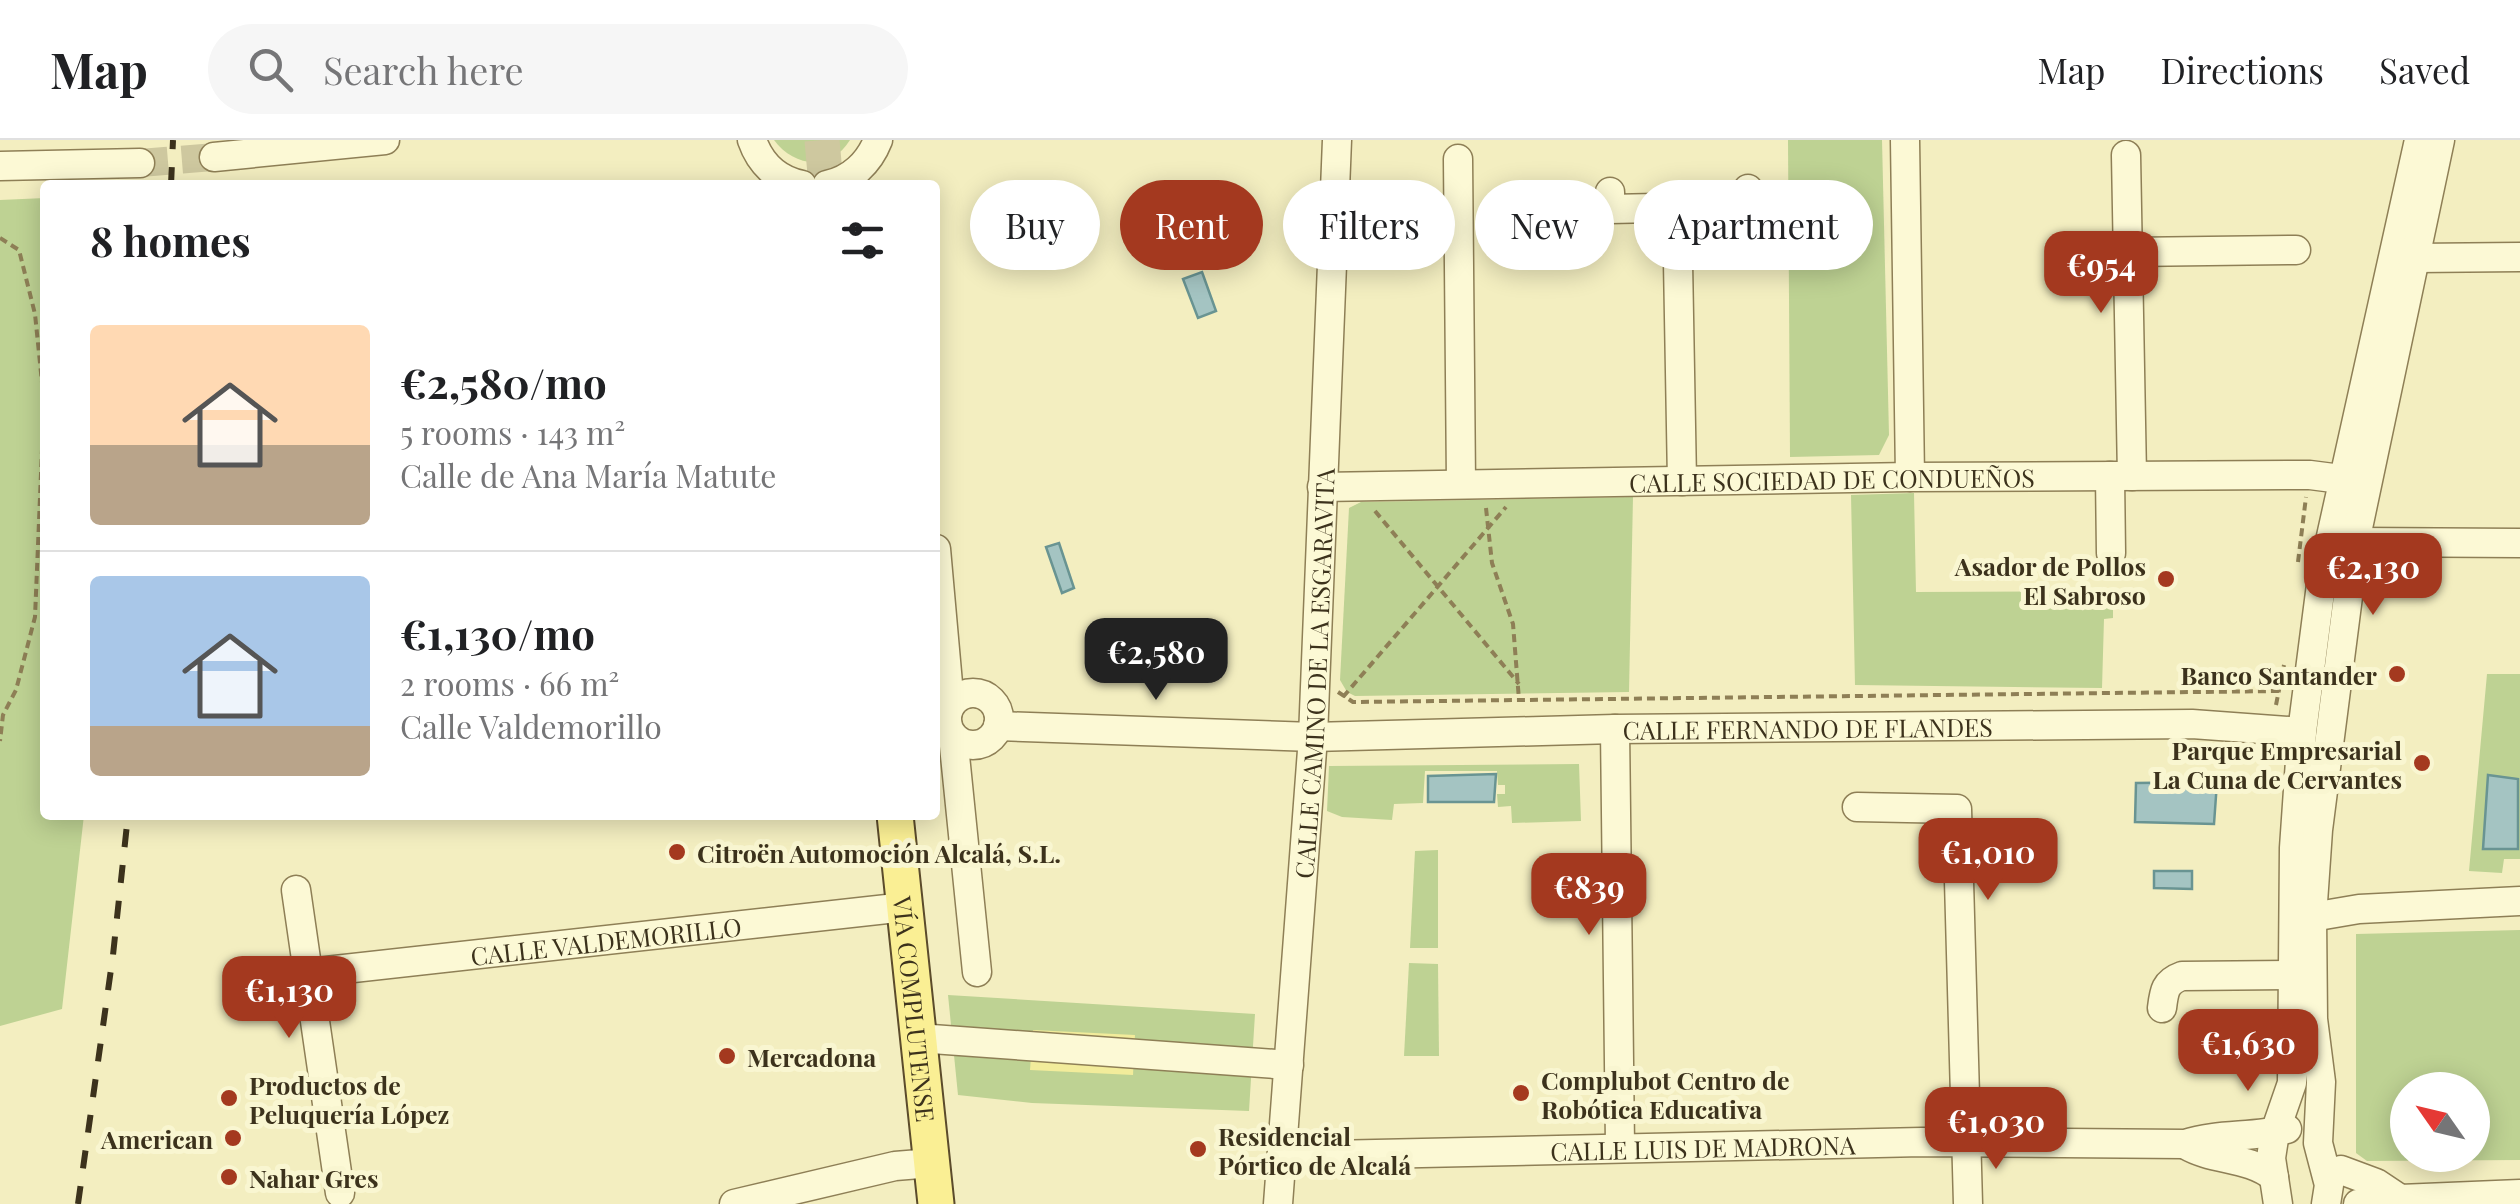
<!DOCTYPE html>
<html lang="en">
<head>
<meta charset="utf-8">
<style>
	:root { --surface:#fff; --page:#f6f6f6; --text:#202124; --muted:#757577; --line:#e0e0e0; --accent:#a4391f }
	body { margin:0; font-family:"Playfair Display",serif; background:var(--page); color:var(--text); height:100vh; display:flex; flex-direction:column; font-size:38px; white-space:nowrap }
	* { box-sizing:border-box; margin:0 }
	p { font-size:32px; color:var(--muted) }
	.icon { flex:none; width:55px; height:55px; fill:none; stroke:currentColor; stroke-width:2; stroke-linecap:round; stroke-linejoin:round }
	.map { position:relative; flex:1; overflow:hidden }
	.drawer { position:absolute; left:40px; top:40px; width:900px; height:640px; display:flex; flex-direction:column; background:var(--surface); border-radius:10px; box-shadow:0 5px 25px #0003 }
	.drawer>* { flex:none }
	.top-card { position:absolute; left:970px; top:40px; width:950px; height:90px; display:flex; gap:20px }
	.needle { width:65px; rotate:304deg }
	.fabs { position:absolute; left:2390px; top:932px; display:grid; gap:20px }
	.fabs a { display:grid; place-items:center; width:100px; height:100px; border-radius:50%; background:var(--surface); box-shadow:0 5px 25px #0003; font-size:50px }
	.price { position:absolute; translate:-50% -85px; padding:0 22px; border-radius:20px; background:var(--accent); color:#fff; font-size:32px; line-height:65px; filter:drop-shadow(0 2px 5px #0008) }
	.price::after { content:''; position:absolute; left:50%; top:60px; width:30px; height:22px; margin-left:-15px; background:inherit; clip-path:polygon(0 0,100% 0,50% 100%) }
	.price.current { background:#222; color:#fff }
	ul { padding:0; list-style:none }
	li { display:flex; align-items:center; gap:30px; height:250px; padding:0 50px }
	li+li { border-top:2px solid var(--line) }
	li span { display:grid; place-items:center; flex:none; width:280px; height:200px; border-radius:10px; color:#555 }
	li>.icon { margin-inline-start:auto }
	span .icon { width:120px; height:120px; fill:#fffc; stroke-width:1 }
	li b { font-size:42px }
	h2 { display:flex; justify-content:space-between; align-items:center; height:120px; padding:0 50px; font-size:42px }
	.chip { padding:0 35px; border-radius:45px; background:var(--surface); box-shadow:0 5px 25px #0003; font-size:35px; line-height:90px }
	.chip.current { background:var(--accent); color:#fff }
	header { display:flex; align-items:center; gap:60px; box-sizing:border-box; height:140px; padding:0 50px; background:var(--surface); border-bottom:2px solid var(--line) }
	header strong { font-size:48px }
	nav { display:flex; gap:55px; margin-inline-start:auto; font-size:35px }
	.search { width:700px; height:90px; background:var(--page); display:flex; align-items:center; gap:25px; box-sizing:border-box; padding:0 35px; border-radius:55px; color:var(--muted); font-size:38px }
	.map>svg:first-child { display:block }
	.green { fill:#bed293; fill-rule:evenodd }
	.sand { fill:#f2ec9b }
	.water { fill:#a4c4c2; stroke:#699492; stroke-width:2.5 }
	.lines { fill:none; stroke-linecap:round; stroke-linejoin:round }
	.minor-tunnel { stroke:#cec89f; stroke-width:28; stroke-dasharray:28 14; stroke-linecap:butt }
	.major-tunnel { stroke:#cec89f; stroke-width:35; stroke-dasharray:35 18; stroke-linecap:butt }
	.minor-casing { stroke:#8e7f56; stroke-width:31 }
	.major-casing { stroke:#5b4b2b; stroke-width:39 }
	.path { stroke:#8e7f56; stroke-width:4; stroke-dasharray:8 5; stroke-linecap:butt }
	.minor { stroke:#fcf9d5; stroke-width:28 }
	.major { stroke:#faef94; stroke-width:35 }
	.rail { stroke:#3c321c; stroke-width:6; stroke-dasharray:18 18; stroke-linecap:butt }
	.poi-dot { fill:#a4391f; stroke:#f9f6d1; stroke-width:4 }
	.labels { text-anchor:middle; dominant-baseline:central; stroke-width:10; stroke-linejoin:round; paint-order:stroke }
	.street-label { font-size:25px; fill:#3c321c; stroke:#f9f6d1 }
	.poi-label { font-size:25px; font-weight:bold; fill:#3c321c; stroke:#f9f6d1; text-anchor:start }
</style>
</head>
<body>
<header>
<strong>Map</strong>
<div class="search"><svg class="icon" aria-label="search" viewBox="0 0 24 24"><circle cx="10" cy="10" r="6"/><path d="M15 15l6 6"/></svg>Search here</div>
<nav><a>Map</a><a>Directions</a><a>Saved</a></nav>
</header>
<div class="map">
<svg width="2520" height="1064" viewBox="0 0 2520 1064">
	<rect width="100%" height="100%" fill="#f3eec0"/>
	<!-- green -->
	<g class="green">
		<path d="M 774,0 L 850,0 C 830,32 794,27 774,0 Z"/>
		<path d="M 1788,0 L 1882,0 L 1889,295 L 1879,315 L 1790,317 Z"/>
		<path d="M 45,58 L 45,675 L 84,675 L 62,869 L 0,886 L 0,60 Z"/>
		<path d="M 1914,353 L 1916,452 L 2113,451 L 2113,478 L 2104,479 L 2102,548 L 1855,545 L 1851,355 Z"/>
		<path d="M 1633,357 L 1629,552 L 1355,556 L 1347,552 L 1340,540 L 1349,368 L 1361,362 Z"/>
		<path d="M 2487,534 L 2520,534 L 2520,719 L 2504,719 L 2502,733 L 2469,731 Z"/>
		<path d="M 1579,624 L 1581,681 L 1512,683 L 1511,666 L 1498,667 L 1497,654 L 1505,654 L 1505,645 L 1498,645 L 1497,631 L 1425,631 L 1423,663 L 1394,664 L 1392,680 L 1342,677 L 1327,671 L 1329,626 Z"/>
		<path d="M 1438,710 L 1438,808 L 1410,808 L 1415,711 Z"/>
		<path d="M 2520,790 L 2520,1020 L 2367,1021 L 2356,1013 L 2356,794 ZM 2408,950 L 2472,950 L 2472,1015 L 2408,1015 Z"/>
		<path d="M 1409,823 L 1438,824 L 1439,916 L 1404,916 Z"/>
		<path d="M 948,855 L 1255,874 L 1249,971 L 1032,963 L 958,955 Z"/>
	</g>
	<!-- sand -->
	<path class="sand" d="M 1033,890 L 1135,895 L 1133,935 L 1030,930 Z"/>
	<!-- water -->
	<g class="water">
		<path d="M 1202,132 L 1216,171 L 1198,178 L 1183,139 Z"/>
		<path d="M 1059,403 L 1074,448 L 1062,453 L 1046,407 Z"/>
		<path d="M 1496,634 L 1494,662 L 1428,662 L 1428,636 Z"/>
		<path d="M 2488,635 L 2518,639 L 2518,709 L 2483,709 Z"/>
		<path d="M 2217,642 L 2214,684 L 2135,682 L 2136,643 Z"/>
		<path d="M 2154,731 L 2192,731 L 2192,749 L 2154,748 Z"/>
	</g>
	<g class="lines">
		<!-- minor-tunnel -->
		<path class="minor-tunnel" d="M 140,23 L 214,17"/>
		<!-- major-tunnel -->
		<path class="major-tunnel" d="M 822,0 L 826,45"/>
		<!-- minor casing -->
		<g class="minor-casing">
			<g id="minor">
				<path d="M 752,0 C 760,23 777,40 802,45"/>
				<path d="M 1905,0 L 1910,337"/>
				<path d="M 2126,15 L 2132,336"/>
				<path d="M 214,17 L 385,0"/>
				<path d="M 1458,19 L 1461,343"/>
				<path d="M 0,26 L 140,23"/>
				<path d="M 827,45 C 851,40 869,23 878,0"/>
				<path d="M 1610,52 L 1610,69 L 1748,66 L 1748,49"/>
				<path d="M 1677,67 L 1682,341"/>
				<path d="M 2129,112 L 2296,110"/>
				<path d="M 2415,118 L 2520,117"/>
				<path d="M 2110,336 L 2111,413"/>
				<path id="s1" d="M 1322,347 L 1910,337 L 2310,335 L 2341,339"/>
				<path d="M 2355,402 L 2520,403"/>
				<path d="M 936,409 L 950,566"/>
				<circle cx="973" cy="579" r="26"/>
				<path id="s2" d="M 998,586 L 1313,597 L 1615,589 L 2192,584 L 2302,592"/>
				<path d="M 1615,589 L 1620,1006"/>
				<path d="M 953,596 L 977,832"/>
				<path d="M 1857,667 L 1957,669 L 1968,1064"/>
				<path d="M 296,750 L 308,833"/>
				<path d="M 2312,777 L 2359,769 L 2520,761"/>
				<path d="M 2162,868 C 2164,851 2165,842 2182,836 L 2292,835"/>
				<path d="M 918,898 L 1289,925"/>
				<path d="M 2186,1005 C 2213,1021 2248,1016 2274,1037"/>
				<path id="s3" d="M 1283,1016 L 1922,1002 L 2185,1004 C 2219,993 2252,998 2287,989"/>
				<path d="M 2341,1030 L 2376,1043 L 2400,1059"/>
				<path id="s4" d="M 340,1053 L 308,833 L 905,767"/>
				<path d="M 734,1064 L 895,1026 L 932,1023"/>
				<path id="s5" d="M 1278,1064 L 1313,597 L 1337,0"/>
				<path d="M 2278,1064 L 2271,1018 L 2275,992 L 2292,943 L 2294,708 L 2302,592 L 2322,437 L 2419,0"/>
				<path d="M 2326,1064 L 2329,1045 L 2318,1003 L 2321,942 L 2313,879 L 2312,777 L 2318,690 L 2355,402 L 2440,0"/>
				<path d="M 2358,1064 L 2400,1059 L 2520,1054"/>
			</g>
		</g>
		<!-- major casing -->
		<g class="major-casing">
			<g id="major">
				<path id="s6" d="M 895,675 L 936,1064"/>
			</g>
		</g>
		<!-- path -->
		<g class="path">
			<path d="M 0,98 L 19,110 L 35,174 L 44,262 L 35,477 L 16,550 L 3,575 L 0,601"/>
			<path d="M 1486,368 L 1492,423 L 1513,484 L 1519,560"/>
			<path d="M 1375,371 L 1519,544"/>
			<path d="M 2298,422 L 2306,357"/>
			<path d="M 1338,552 L 1353,562 L 2280,551"/>
			<path d="M 1343,557 L 1506,367"/>
			<path d="M 2276,565 L 2284,525"/>
		</g>
		<!-- minor -->
		<use href="#minor" class="minor"/>
		<!-- major -->
		<use href="#major" class="major"/>
		<!-- rail -->
		<g class="rail">
			<path d="M 171,45 L 173,0"/>
			<path d="M 78,1064 L 113,815 L 128,675"/>
		</g>
	</g>
	<!-- markers -->
	<g class="poi-dot">
		<circle cx="2166" cy="439" r="10"/>
		<circle cx="2397" cy="534" r="10"/>
		<circle cx="2422" cy="623" r="10"/>
		<circle cx="677" cy="712" r="10"/>
		<circle cx="727" cy="916" r="10"/>
		<circle cx="1521" cy="953" r="10"/>
		<circle cx="229" cy="958" r="10"/>
		<circle cx="233" cy="998" r="10"/>
		<circle cx="1198" cy="1009" r="10"/>
		<circle cx="229" cy="1037" r="10"/>
	</g>
	<g class="labels">
		<!-- street labels -->
		<g class="street-label">
			<text stroke="none"><textPath href="#s1" startOffset="510">CALLE SOCIEDAD DE CONDUEÑOS</textPath></text>
			<text stroke="none"><textPath href="#s5" startOffset="532">CALLE CAMINO DE LA ESGARAVITA</textPath></text>
			<text stroke="none"><textPath href="#s2" startOffset="810">CALLE FERNANDO DE FLANDES</textPath></text>
			<text stroke="none"><textPath href="#s4" startOffset="522">CALLE VALDEMORILLO</textPath></text>
			<text stroke="none"><textPath href="#s6" startOffset="195">VÍA COMPLUTENSE</textPath></text>
			<text stroke="none"><textPath href="#s3" startOffset="420">CALLE LUIS DE MADRONA</textPath></text>
		</g>
		<!-- poi labels -->
		<g class="poi-label">
			<text x="2146" y="425" text-anchor="end">Asador de Pollos<tspan x="2146" dy="29">El Sabroso</tspan></text>
			<text x="2377" y="534" text-anchor="end">Banco Santander</text>
			<text x="2402" y="609" text-anchor="end">Parque Empresarial<tspan x="2402" dy="29">La Cuna de Cervantes</tspan></text>
			<text x="697" y="712">Citroën Automoción Alcalá, S.L.</text>
			<text x="747" y="916">Mercadona</text>
			<text x="1541" y="939">Complubot Centro de<tspan x="1541" dy="29">Robótica Educativa</tspan></text>
			<text x="249" y="944">Productos de<tspan x="249" dy="29">Peluquería López</tspan></text>
			<text x="1218" y="995">Residencial<tspan x="1218" dy="29">Pórtico de Alcalá</tspan></text>
			<text x="213" y="998" text-anchor="end">American</text>
			<text x="249" y="1037">Nahar Gres</text>
		</g>
	</g>
</svg>
<div class="fabs">
<a><svg class="needle" viewBox="-14 -14 28 28"><path d="M0-13l5 13h-10z" fill="#e53935"/><path d="M0 13l5-13h-10z" fill="#757577"/></svg></a>
</div>
<b class="price" style="left:2101px;top:176px">€954</b>
<b class="price" style="left:2373px;top:478px">€2,130</b>
<b class="price current" style="left:1156px;top:563px">€2,580</b>
<b class="price" style="left:1988px;top:763px">€1,010</b>
<b class="price" style="left:1589px;top:798px">€839</b>
<b class="price" style="left:289px;top:901px">€1,130</b>
<b class="price" style="left:2248px;top:954px">€1,630</b>
<b class="price" style="left:1996px;top:1032px">€1,030</b>
<div class="top-card">
<a class="chip">Buy</a>
<a class="chip current">Rent</a>
<a class="chip">Filters</a>
<a class="chip">New</a>
<a class="chip">Apartment</a>
</div>
<section class="drawer">
<h2>8 homes<svg class="icon" aria-label="filters" viewBox="0 0 24 24"><path d="M4 7h16M4 17h16"/><circle cx="9" cy="7" r="2"/><circle cx="15" cy="17" r="2"/></svg></h2>
<ul>
<li><span style="background:linear-gradient(#ffd9b3 60%,#b9a48a 0)"><svg class="icon" aria-label="home" viewBox="0 0 24 24"><path d="M3 11l9-7 9 7M6 9v11h12V9"/></svg></span><div><b>€2,580/mo</b><p>5 rooms · 143 m²</p><p>Calle de Ana María Matute</p></div></li>
<li><span style="background:linear-gradient(#a9c7e8 75%,#b9a48a 0)"><svg class="icon" aria-label="home" viewBox="0 0 24 24"><path d="M3 11l9-7 9 7M6 9v11h12V9"/></svg></span><div><b>€1,130/mo</b><p>2 rooms · 66 m²</p><p>Calle Valdemorillo</p></div></li>
</ul>
</section>
</div>
</body>
</html>
